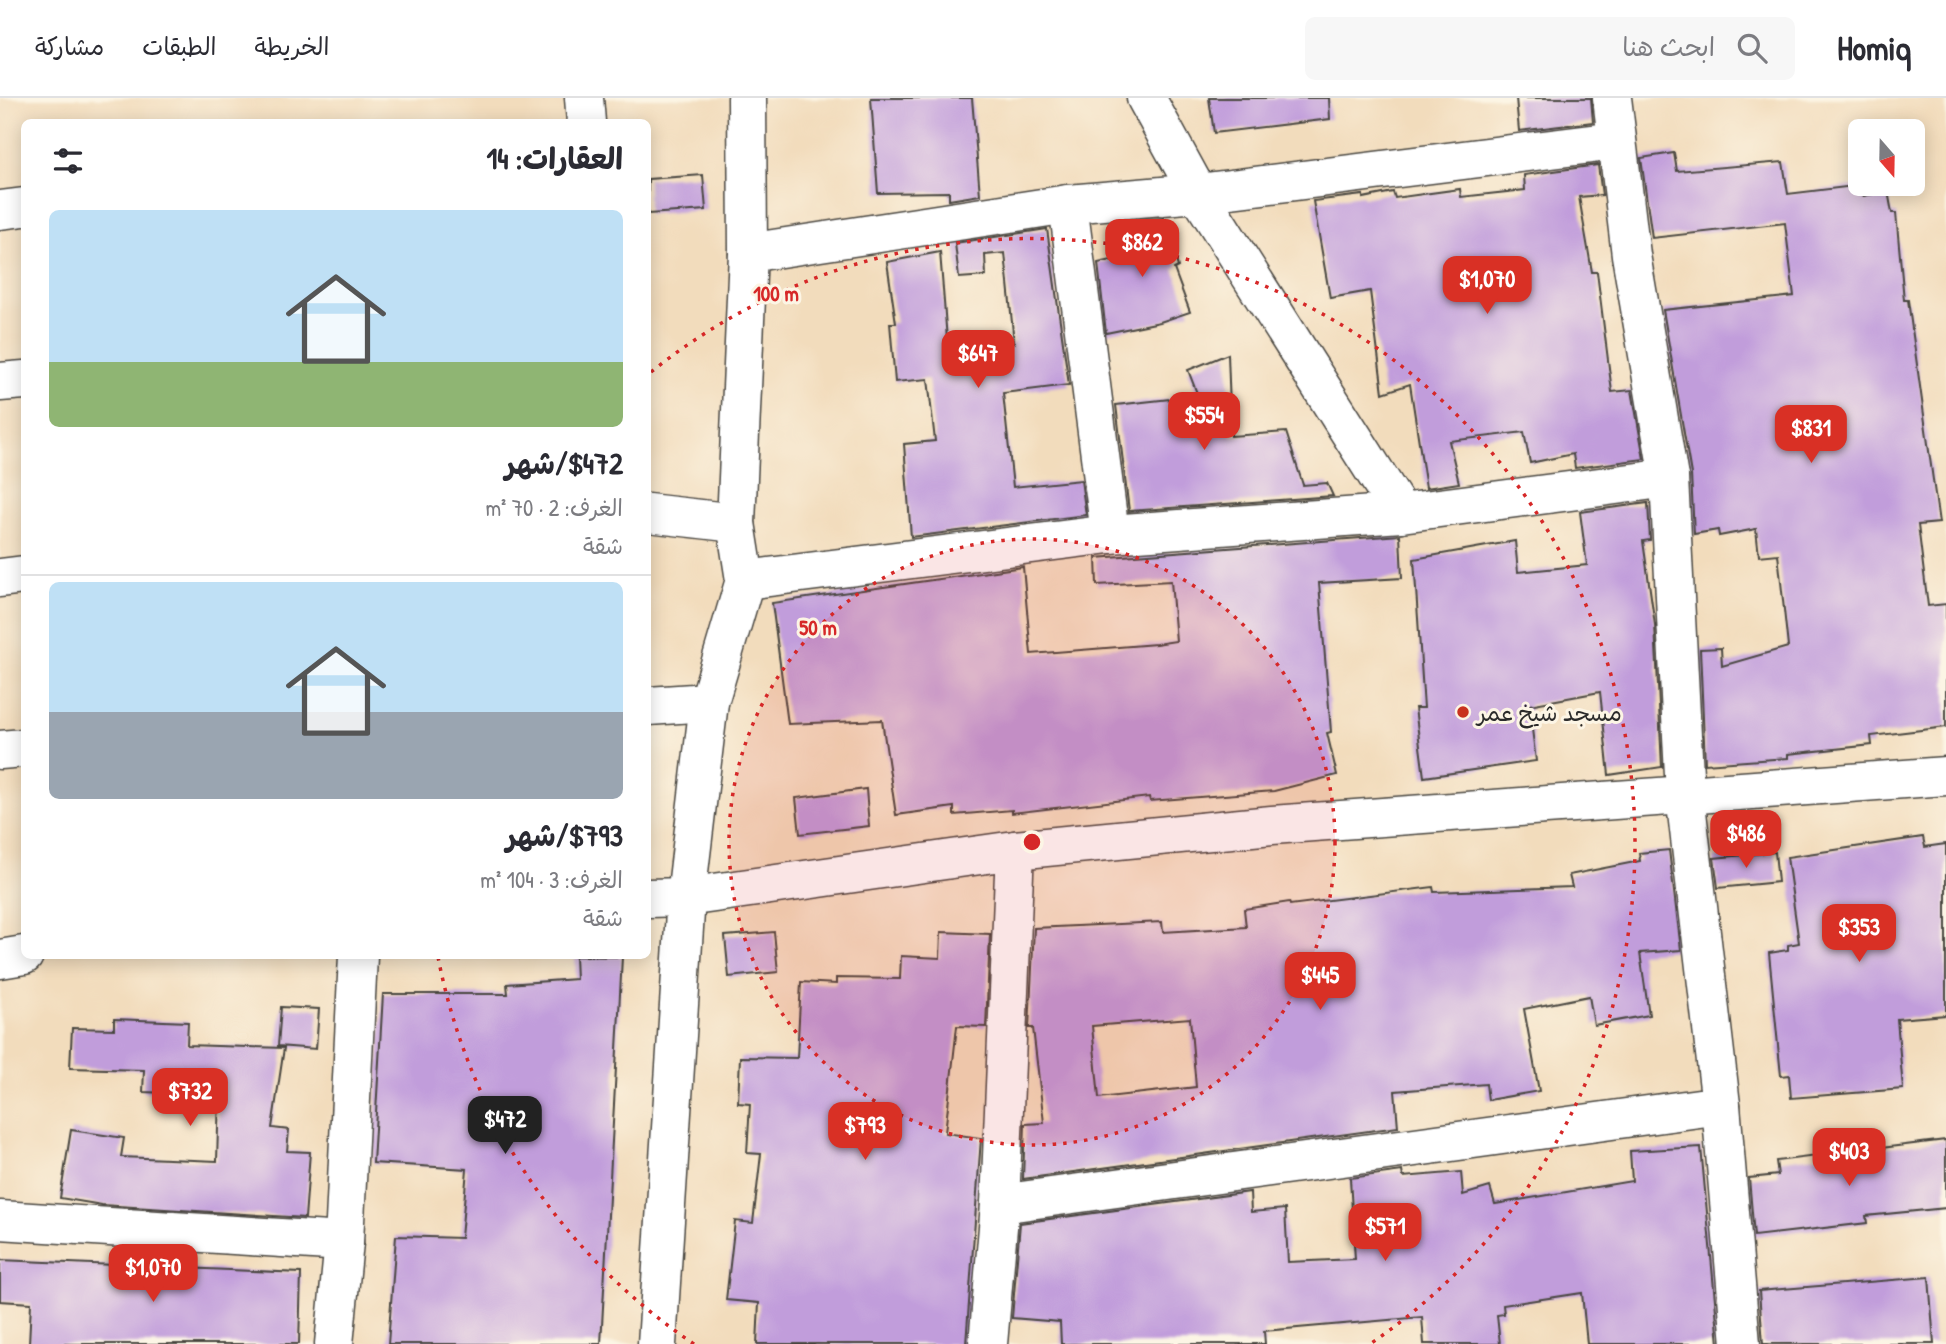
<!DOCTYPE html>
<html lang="ar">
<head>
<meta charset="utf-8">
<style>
	:root { --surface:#fff; --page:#f7f7f7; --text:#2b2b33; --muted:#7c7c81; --line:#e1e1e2; --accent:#d93025 }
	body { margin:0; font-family:"Patrick Hand","Playpen Sans Arabic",sans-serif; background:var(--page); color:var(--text); direction:rtl; height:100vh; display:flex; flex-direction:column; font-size:26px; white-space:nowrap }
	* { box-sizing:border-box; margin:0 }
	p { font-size:23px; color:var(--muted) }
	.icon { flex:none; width:38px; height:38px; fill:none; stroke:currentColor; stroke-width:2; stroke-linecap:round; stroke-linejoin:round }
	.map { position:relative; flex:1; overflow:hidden; direction:ltr }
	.panel { position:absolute; left:21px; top:21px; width:630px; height:840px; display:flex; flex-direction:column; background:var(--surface); border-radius:10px; box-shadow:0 4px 18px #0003; direction:rtl }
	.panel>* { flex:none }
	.needle { width:46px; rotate:160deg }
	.buttons { position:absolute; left:1848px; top:21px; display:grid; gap:14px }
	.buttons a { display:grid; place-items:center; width:77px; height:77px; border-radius:10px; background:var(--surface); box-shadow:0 4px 18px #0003; font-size:35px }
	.price { position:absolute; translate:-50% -60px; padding:0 16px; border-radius:14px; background:var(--accent); color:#fff; font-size:23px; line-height:46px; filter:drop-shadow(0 2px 4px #0008) }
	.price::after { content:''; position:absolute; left:50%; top:42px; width:21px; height:16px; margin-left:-10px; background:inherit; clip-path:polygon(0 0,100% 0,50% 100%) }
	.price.selected { background:#222; color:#fff }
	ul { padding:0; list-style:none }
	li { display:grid; align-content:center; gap:14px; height:371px; padding:0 28px }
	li+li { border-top:2px solid var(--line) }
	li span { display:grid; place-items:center; height:217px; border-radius:10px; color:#555 }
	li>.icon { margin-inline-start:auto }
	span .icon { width:126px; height:126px; fill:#fffc; stroke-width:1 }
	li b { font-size:30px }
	h2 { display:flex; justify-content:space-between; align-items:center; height:84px; padding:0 28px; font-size:30px }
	header { display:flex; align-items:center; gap:42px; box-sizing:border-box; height:98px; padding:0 35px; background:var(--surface); border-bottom:2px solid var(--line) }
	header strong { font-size:33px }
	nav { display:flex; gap:38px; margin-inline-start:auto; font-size:24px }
	.search { width:490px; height:63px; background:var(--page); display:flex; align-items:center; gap:18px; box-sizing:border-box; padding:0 24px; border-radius:10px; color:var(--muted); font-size:26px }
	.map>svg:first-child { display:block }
	.building { fill:#c19ddb; fill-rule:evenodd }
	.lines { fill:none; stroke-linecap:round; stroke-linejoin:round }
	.minor-casing { stroke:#494641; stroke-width:41 }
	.minor { stroke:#fff; stroke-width:38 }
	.ring { fill:none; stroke:#d62828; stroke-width:3.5; stroke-dasharray:3.5 7 }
	.poi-dot { fill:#c8321e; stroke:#fcf5e5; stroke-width:2.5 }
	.labels { text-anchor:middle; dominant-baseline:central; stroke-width:6; stroke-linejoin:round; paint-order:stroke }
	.poi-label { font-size:23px; fill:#2b2b2b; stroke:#fcf5e5; text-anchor:start }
	.centre { fill:#d62828; stroke:#fcf5e5; stroke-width:3.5 }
	.ring-label { font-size:21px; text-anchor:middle; font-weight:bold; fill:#d62828; stroke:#fcf5e5; stroke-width:6; stroke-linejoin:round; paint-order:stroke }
</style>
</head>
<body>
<header>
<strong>Homiq</strong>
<div class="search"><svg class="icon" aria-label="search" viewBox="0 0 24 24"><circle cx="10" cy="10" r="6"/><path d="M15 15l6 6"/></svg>ابحث هنا</div>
<nav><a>الخريطة</a><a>الطبقات</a><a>مشاركة</a></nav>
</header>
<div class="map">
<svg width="1946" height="1246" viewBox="0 0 1946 1246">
	<rect width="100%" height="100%" fill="#fcf5e5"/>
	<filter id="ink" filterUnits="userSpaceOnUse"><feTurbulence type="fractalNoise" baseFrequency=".0143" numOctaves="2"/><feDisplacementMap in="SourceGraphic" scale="14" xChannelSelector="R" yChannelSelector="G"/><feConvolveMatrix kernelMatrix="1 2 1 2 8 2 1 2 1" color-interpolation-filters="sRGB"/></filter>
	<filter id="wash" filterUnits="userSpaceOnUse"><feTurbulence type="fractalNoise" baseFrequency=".00686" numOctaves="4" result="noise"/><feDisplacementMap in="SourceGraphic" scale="28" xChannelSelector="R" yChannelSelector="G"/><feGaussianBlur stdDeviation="1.57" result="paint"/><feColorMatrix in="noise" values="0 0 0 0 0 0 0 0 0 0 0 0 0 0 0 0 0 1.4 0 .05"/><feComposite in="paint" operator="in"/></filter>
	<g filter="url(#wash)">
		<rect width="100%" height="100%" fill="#f2dcbc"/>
		<g id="blocks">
			<!-- building -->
			<g class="building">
				<path d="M 871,0 L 972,0 L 980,97 L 949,102 L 949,94 L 878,95 Z"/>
				<path d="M 1209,0 L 1329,0 L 1330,21 L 1214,35 Z"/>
				<path d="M 1516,0 L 1591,0 L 1593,24 L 1519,33 Z"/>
				<path d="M 1674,55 L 1677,73 L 1783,64 L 1788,96 L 1862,87 L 1863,98 L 1888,93 L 1892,115 L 1896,115 L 1904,202 L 1908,202 L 1939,425 L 1918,427 L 1928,508 L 1946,506 L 1946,629 L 1871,638 L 1872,647 L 1788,656 L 1788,660 L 1705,666 L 1700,551 L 1721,550 L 1722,568 L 1788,549 L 1778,456 L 1759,458 L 1756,431 L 1719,438 L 1718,432 L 1694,436 L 1691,376 L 1663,212 L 1794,198 L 1785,125 L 1652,140 L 1641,60 Z"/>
				<path d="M 1598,67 L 1602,97 L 1579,99 L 1592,174 L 1597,174 L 1612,294 L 1632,292 L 1644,361 L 1575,370 L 1573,356 L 1530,365 L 1524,334 L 1449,343 L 1459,385 L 1426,390 L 1410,286 L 1383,295 L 1370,193 L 1330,200 L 1313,103 L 1363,97 L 1363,100 L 1393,94 L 1395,100 L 1460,91 L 1461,99 L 1525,92 L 1524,77 Z"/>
				<path d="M 703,77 L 706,112 L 648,116 L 648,81 Z"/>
				<path d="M 1164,120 L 1178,169 L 1174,171 L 1190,214 L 1160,224 L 1106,235 L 1098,165 L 1126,159 L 1119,124 Z"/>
				<path d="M 1047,131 L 1069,287 L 1003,295 L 1013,389 L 1081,382 L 1086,417 L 911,439 L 904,346 L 935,343 L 928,281 L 895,284 L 890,225 L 896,225 L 887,164 L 940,154 L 948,254 L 1014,245 L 1005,155 L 985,157 L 986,178 L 959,180 L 955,145 Z"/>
				<path d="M 1228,256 L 1231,338 L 1286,334 L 1303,387 L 1327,385 L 1333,398 L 1129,413 L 1116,307 L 1198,298 L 1188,272 Z"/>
				<path d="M 1648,405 L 1650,442 L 1643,443 L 1655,527 L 1662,669 L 1609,677 L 1600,594 L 1529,607 L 1536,663 L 1424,679 L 1415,610 L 1424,610 L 1414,461 L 1515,443 L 1518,474 L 1587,467 L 1580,414 Z"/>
				<path d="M 1400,437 L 1402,480 L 1319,485 L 1331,634 L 1327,635 L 1337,677 L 1274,693 L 1150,703 L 1149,699 L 1012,715 L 1012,712 L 954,717 L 954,709 L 896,717 L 882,622 L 788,626 L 772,505 L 1023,469 L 1031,556 L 1156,546 L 1176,543 L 1171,483 L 1097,487 L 1096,460 Z"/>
				<path d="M 866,691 L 869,728 L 800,736 L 796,700 Z"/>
				<path d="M 1923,739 L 1925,749 L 1946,746 L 1946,917 L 1897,921 L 1903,991 L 1791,1000 L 1789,977 L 1781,978 L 1769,855 L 1788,852 L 1788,847 L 1799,845 L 1787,759 Z"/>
				<path d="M 1669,752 L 1681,852 L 1640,855 L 1649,917 L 1594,927 L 1589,898 L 1524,911 L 1539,993 L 1488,1002 L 1486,986 L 1395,993 L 1398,1029 L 1023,1081 L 1025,1026 L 1044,1025 L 1033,930 L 1029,930 L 1034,830 L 1162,824 L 1163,834 L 1246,829 L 1244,811 L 1289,804 L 1290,807 L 1433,789 L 1434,794 L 1572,789 L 1569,777 L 1640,763 L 1639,755 ZM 1190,920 L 1196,989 L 1099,1000 L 1092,928 Z"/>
				<path d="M 1775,754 L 1778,784 L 1718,790 L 1714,760 Z"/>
				<path d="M 774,834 L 778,874 L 729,879 L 725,838 Z"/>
				<path d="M 941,834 L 990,836 L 986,929 L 957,928 L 945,1035 L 981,1040 L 966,1246 L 757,1246 L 759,1205 L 726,1202 L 735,1123 L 753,1125 L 761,1056 L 747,1055 L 750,1006 L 738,1005 L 740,959 L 797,960 L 801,884 L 836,886 L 836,880 L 900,881 L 901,858 L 940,860 Z"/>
				<path d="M 575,858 L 622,859 L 601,1246 L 388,1246 L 396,1138 L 461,1140 L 467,1071 L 373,1065 L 383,896 L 508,896 L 507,886 L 576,881 Z"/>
				<path d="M 281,909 L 319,911 L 316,951 L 278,948 Z"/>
				<path d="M 114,921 L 188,924 L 187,947 L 284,950 L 272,1030 L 289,1032 L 287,1053 L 310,1054 L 305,1120 L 102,1107 L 60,1100 L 71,1032 L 124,1040 L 121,1059 L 217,1063 L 219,997 L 143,994 L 144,972 L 70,970 L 72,930 L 114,931 Z"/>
				<path d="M 1946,1042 L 1946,1110 L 1866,1118 L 1867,1125 L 1754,1138 L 1749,1080 L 1778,1077 L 1776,1063 Z"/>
				<path d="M 1701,1049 L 1719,1246 L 1587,1246 L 1582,1195 L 1503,1207 L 1504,1216 L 1497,1217 L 1500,1246 L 1424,1246 L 1422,1219 L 1264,1233 L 1265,1246 L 1061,1246 L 1060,1224 L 1012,1220 L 1020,1125 L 1250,1094 L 1251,1114 L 1285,1111 L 1288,1164 L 1355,1161 L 1350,1080 L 1402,1073 L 1403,1079 L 1461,1074 L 1463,1097 L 1490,1089 L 1495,1106 L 1632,1083 L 1630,1053 Z"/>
				<path d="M 0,1162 L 301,1175 L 299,1246 L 29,1246 L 31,1205 L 0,1203 Z"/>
				<path d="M 1929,1179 L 1934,1246 L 1763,1246 L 1759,1193 Z"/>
			</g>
		</g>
	</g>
	<g filter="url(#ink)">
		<use href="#blocks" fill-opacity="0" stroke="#494641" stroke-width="2"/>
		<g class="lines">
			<!-- minor casing -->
			<g class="minor-casing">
				<g id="minor">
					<path d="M 584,0 L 586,24"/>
					<path d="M 1146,0 L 1198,95 L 1401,415"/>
					<path d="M 1068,106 L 1110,436"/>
					<path d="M 0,112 L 24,109"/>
					<path d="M 748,155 L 1068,106 L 1198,95 L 1616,43"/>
					<path d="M 0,284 L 24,282"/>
					<path d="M 648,415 L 736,425"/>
					<path d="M 0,480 L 24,477"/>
					<path d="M 745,482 L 1110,436 L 1401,415 L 1669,380"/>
					<path d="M 648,608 L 709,604"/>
					<path d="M 0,652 L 24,650"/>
					<path d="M 648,800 L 686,799 L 1015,752 L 1272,727 L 1946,678"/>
					<path d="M 0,861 L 24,857"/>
					<path d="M 1721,1007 L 1741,1246"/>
					<path d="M 1000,1106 L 1721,1007 L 1685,697 L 1669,380 L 1631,157 L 1612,0"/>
					<path d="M 0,1122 L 344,1144"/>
					<path d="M 334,1246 L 344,1144 L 358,858"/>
					<path d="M 657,1246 L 686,799 L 709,604 L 745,482 L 736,425 L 748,155 L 747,0"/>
					<path d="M 988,1246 L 1000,1106 L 1015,752"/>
				</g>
			</g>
			<!-- minor -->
			<use href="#minor" class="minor"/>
		</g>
	</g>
	<!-- distance rings -->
	<circle cx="1032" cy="744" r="303" fill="#d62828" fill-opacity=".12"/>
	<g class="ring">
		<circle cx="1032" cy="744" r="303"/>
		<path d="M694 1246A605 605 0 0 1 438 859M651 274A605 605 0 1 1 1370 1246"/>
	</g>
	<!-- markers -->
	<circle class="poi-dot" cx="1463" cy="614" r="7"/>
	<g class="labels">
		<!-- poi labels -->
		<g class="poi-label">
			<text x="1477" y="614">مسجد شيخ عمر</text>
		</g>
	</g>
	<circle cx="1032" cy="744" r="10" class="centre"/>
	<g class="ring-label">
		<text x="776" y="203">100 m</text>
		<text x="818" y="537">50 m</text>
	</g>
</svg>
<div class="buttons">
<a><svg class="needle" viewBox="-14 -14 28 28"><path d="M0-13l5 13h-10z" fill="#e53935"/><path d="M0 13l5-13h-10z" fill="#7c7c81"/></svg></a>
</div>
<b class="price" style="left:1142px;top:181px">$862</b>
<b class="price" style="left:1487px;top:218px">$1,070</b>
<b class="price" style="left:978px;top:292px">$647</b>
<b class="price" style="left:1204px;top:354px">$554</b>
<b class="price" style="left:1811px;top:367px">$831</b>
<b class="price" style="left:1746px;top:772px">$486</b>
<b class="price" style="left:1859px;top:866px">$353</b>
<b class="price" style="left:1320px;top:914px">$445</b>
<b class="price" style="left:190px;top:1030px">$732</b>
<b class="price selected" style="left:505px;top:1058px">$472</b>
<b class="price" style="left:865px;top:1064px">$793</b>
<b class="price" style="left:1849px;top:1090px">$403</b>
<b class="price" style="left:1385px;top:1165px">$571</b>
<b class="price" style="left:153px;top:1206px">$1,070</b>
<section class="panel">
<h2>العقارات: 14<svg class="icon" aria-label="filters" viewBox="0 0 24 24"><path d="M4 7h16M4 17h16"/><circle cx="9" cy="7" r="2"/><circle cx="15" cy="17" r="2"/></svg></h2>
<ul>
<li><span style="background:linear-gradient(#bfe0f5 70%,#8fb573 0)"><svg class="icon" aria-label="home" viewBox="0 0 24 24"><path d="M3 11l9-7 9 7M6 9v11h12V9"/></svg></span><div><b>$472/شهر</b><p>الغرف: 2 · 70 m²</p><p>شقة</p></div></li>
<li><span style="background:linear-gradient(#bfe0f5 60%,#9aa5b1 0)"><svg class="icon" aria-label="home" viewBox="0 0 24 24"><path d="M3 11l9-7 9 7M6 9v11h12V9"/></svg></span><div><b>$793/شهر</b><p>الغرف: 3 · 104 m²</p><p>شقة</p></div></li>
</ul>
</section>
</div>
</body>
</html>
